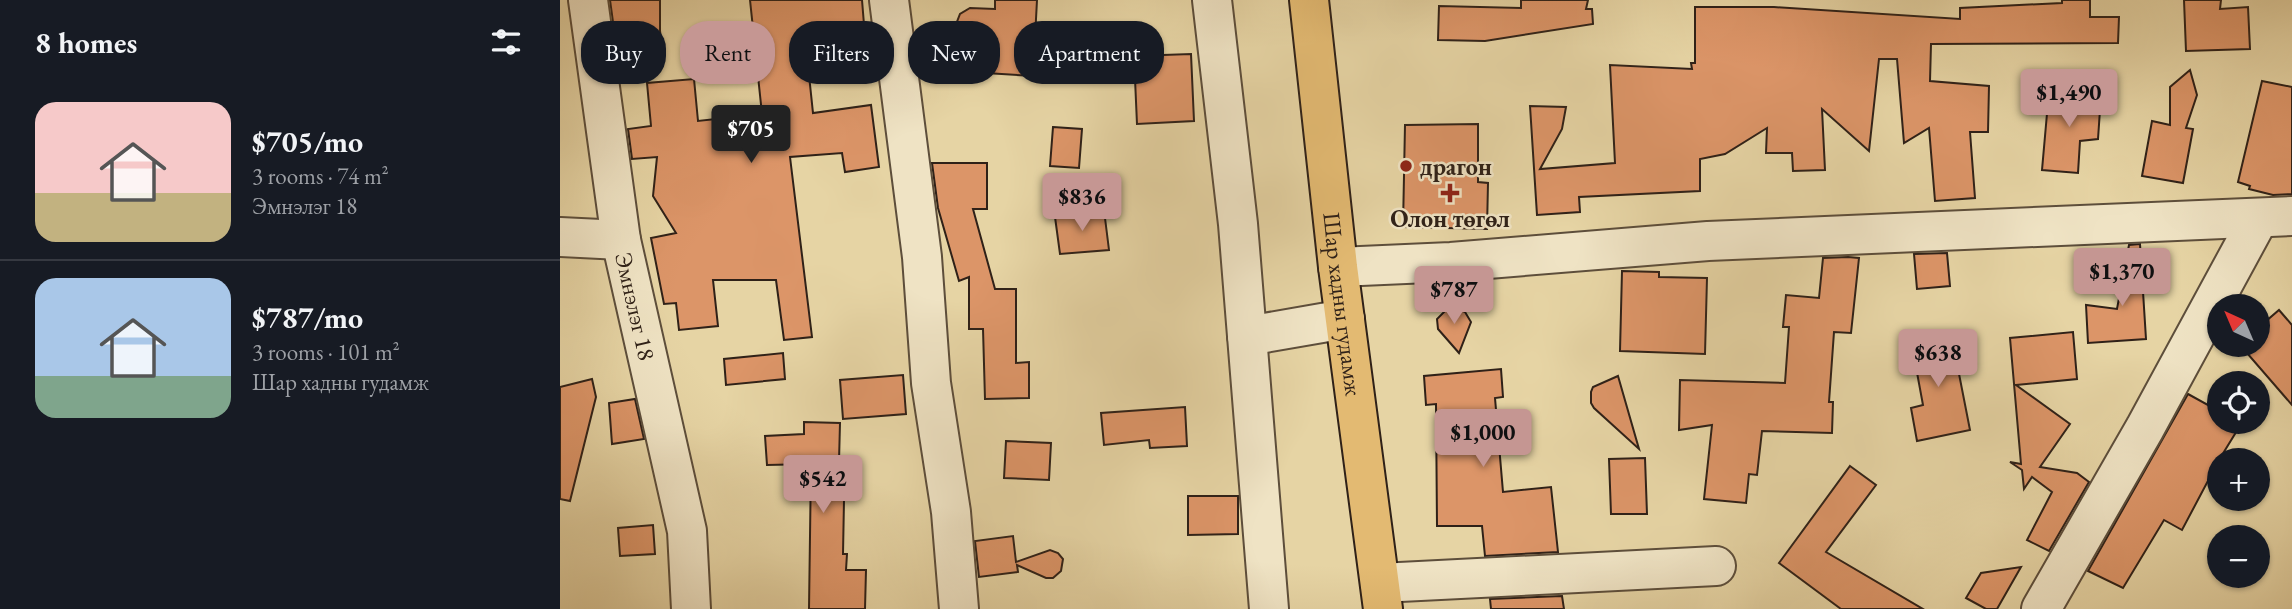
<!DOCTYPE html>
<html lang="en">
<head>
<meta charset="utf-8">
<style>
	:root { --surface:#171b24; --page:#20242c; --text:#f1f3f6; --muted:#9ea1a6; --line:#363941; --accent:#c59692 }
	body { margin:0; font-family:"EB Garamond",serif; background:var(--page); color:var(--text); height:100vh; display:flex; flex-direction:column; font-size:26px; white-space:nowrap }
	* { box-sizing:border-box; margin:0 }
	p { font-size:23px; color:var(--muted) }
	.icon { flex:none; width:38px; height:38px; fill:none; stroke:currentColor; stroke-width:2; stroke-linecap:round; stroke-linejoin:round }
	.map { position:relative; flex:1; overflow:hidden }
	.panel { display:flex; flex-direction:column; background:var(--surface); width:560px }
	.panel>* { flex:none }
	.top-card { position:absolute; left:21px; top:21px; width:665px; height:63px; display:flex; gap:14px }
	.needle { width:46px; rotate:316deg }
	.tools { position:absolute; left:1647px; top:294px; display:grid; gap:14px }
	.tools a { display:grid; place-items:center; width:63px; height:63px; border-radius:50%; background:var(--surface); box-shadow:0 2px 5px #0004; font-size:35px }
	.price { position:absolute; translate:-50% -60px; padding:0 16px; border-radius:7px; background:var(--accent); color:#111; font-size:23px; line-height:46px; filter:drop-shadow(0 2px 4px #0008) }
	.price::after { content:''; position:absolute; left:50%; top:42px; width:21px; height:16px; margin-left:-10px; background:inherit; clip-path:polygon(0 0,100% 0,50% 100%) }
	.price.selected { background:#222; color:#fff }
	ul { padding:0; list-style:none }
	li { display:flex; align-items:center; gap:21px; height:175px; padding:0 35px }
	li+li { border-top:2px solid var(--line) }
	li span { display:grid; place-items:center; flex:none; width:196px; height:140px; border-radius:21px; color:#555 }
	li>.icon { margin-inline-start:auto }
	span .icon { width:84px; height:84px; fill:#fffc; stroke-width:1 }
	li b { font-size:30px }
	h2 { display:flex; justify-content:space-between; align-items:center; height:84px; padding:0 35px; font-size:30px }
	.tag { padding:0 24px; border-radius:28px; background:var(--surface); box-shadow:0 2px 5px #0004; font-size:24px; line-height:63px }
	.tag.selected { background:var(--accent); color:#111 }
	main { display:flex; flex:1; min-height:0 }
	.map>svg:first-child { display:block }
	.building { fill:#dc9568; stroke:#2f2118; stroke-width:2 }
	.lines { fill:none; stroke-linecap:round; stroke-linejoin:round }
	.minor-casing { stroke:#5d4e3b; stroke-width:42 }
	.major-casing { stroke:#2f2118; stroke-width:42 }
	.minor { stroke:#efe3c4; stroke-width:38 }
	.major { stroke:#e3ba72; stroke-width:38 }
	.poi-dot { fill:#8f2418; stroke:#efe3c4; stroke-width:2.5 }
	.labels { text-anchor:middle; dominant-baseline:central; stroke-width:5; stroke-linejoin:round; paint-order:stroke }
	.poi-label { font-size:24px; font-weight:bold; fill:#2f2118; stroke:#efe3c4; text-anchor:start }
	.street-label { font-size:24px; fill:#2f2118; stroke:#efe3c4 }
</style>
</head>
<body>
<main>
<section class="panel">
<h2>8 homes<svg class="icon" aria-label="filters" viewBox="0 0 24 24"><path d="M4 7h16M4 17h16"/><circle cx="9" cy="7" r="2"/><circle cx="15" cy="17" r="2"/></svg></h2>
<ul>
<li><span style="background:linear-gradient(#f6c9c9 65%,#c2b280 0)"><svg class="icon" aria-label="home" viewBox="0 0 24 24"><path d="M3 11l9-7 9 7M6 9v11h12V9"/></svg></span><div><b>$705/mo</b><p>3 rooms · 74 m²</p><p>Эмнэлэг 18</p></div></li>
<li><span style="background:linear-gradient(#a9c7e8 70%,#7fa58c 0)"><svg class="icon" aria-label="home" viewBox="0 0 24 24"><path d="M3 11l9-7 9 7M6 9v11h12V9"/></svg></span><div><b>$787/mo</b><p>3 rooms · 101 m²</p><p>Шар хадны гудамж</p></div></li>
</ul>
</section>
<div class="map">
<svg width="1732" height="609" viewBox="0 0 1732 609">
	<rect width="100%" height="100%" fill="#e6d4a4"/>
	<filter id="stains"><feTurbulence type="fractalNoise" baseFrequency=".00286" numOctaves="4"/><feColorMatrix values="0 0 0 0 .2 0 0 0 0 .09 0 0 0 0 .02 0 0 0 .5 -.17"/></filter>
	<radialGradient id="worn" r=".72"><stop offset=".6" stop-color="#630" stop-opacity="0"/><stop offset="1" stop-color="#630" stop-opacity=".3"/></radialGradient>
	<!-- building -->
	<g class="building">
		<path d="M 50,0 L 100,0 L 100,31 L 104,61 L 59,66 Z"/>
		<path d="M 190,0 L 302,0 L 306,49 L 247,56 L 253,113 L 311,105 L 319,167 L 285,172 L 282,153 L 230,157 L 252,337 L 224,340 L 216,280 L 153,280 L 158,326 L 119,330 L 116,303 L 104,304 L 91,238 L 116,233 L 93,196 L 97,157 L 72,159 L 68,129 L 91,126 L 87,83 L 134,79 L 138,121 L 202,114 Z"/>
		<path d="M 435,0 L 477,0 L 473,76 L 393,71 L 395,27 L 400,14 L 410,8 L 435,9 Z"/>
		<path d="M 961,0 L 1028,0 L 1026,9 L 1032,9 L 1033,24 L 925,41 L 878,40 L 879,6 L 961,8 Z"/>
		<path d="M 1502,0 L 1530,0 L 1530,17 L 1559,17 L 1558,43 L 1371,44 L 1370,81 L 1429,86 L 1428,132 L 1410,132 L 1415,198 L 1375,201 L 1369,128 L 1344,143 L 1337,59 L 1319,59 L 1309,151 L 1262,109 L 1265,170 L 1233,171 L 1232,153 L 1206,153 L 1207,128 L 1165,154 L 1140,159 L 1140,191 L 1019,197 L 1020,212 L 977,215 L 970,106 L 1006,107 L 1002,129 L 980,169 L 1055,163 L 1050,65 L 1132,69 L 1131,63 L 1135,63 L 1135,7 L 1214,7 L 1400,19 L 1400,8 L 1502,3 Z"/>
		<path d="M 1624,0 L 1661,0 L 1660,9 L 1688,7 L 1690,49 L 1626,51 Z"/>
		<path d="M 631,54 L 634,121 L 577,124 L 574,56 Z"/>
		<path d="M 1630,70 L 1637,95 L 1626,128 L 1633,129 L 1623,183 L 1582,176 L 1592,121 L 1610,125 L 1610,87 Z"/>
		<path d="M 1702,81 L 1732,87 L 1732,194 L 1713,195 L 1689,189 L 1690,186 L 1678,182 Z"/>
		<path d="M 1489,91 L 1541,95 L 1538,139 L 1520,141 L 1518,173 L 1482,170 Z"/>
		<path d="M 918,124 L 918,182 L 928,183 L 927,229 L 843,227 L 845,125 Z"/>
		<path d="M 493,127 L 522,129 L 519,168 L 490,166 Z"/>
		<path d="M 372,163 L 427,163 L 427,209 L 413,209 L 435,289 L 456,289 L 456,363 L 469,362 L 469,398 L 425,399 L 423,329 L 409,329 L 409,277 L 399,281 L 378,208 Z"/>
		<path d="M 544,210 L 549,250 L 500,254 L 495,217 Z"/>
		<path d="M 1580,244 L 1586,339 L 1528,343 L 1526,305 L 1557,309 L 1569,245 Z"/>
		<path d="M 1387,253 L 1390,286 L 1357,289 L 1354,254 Z"/>
		<path d="M 1288,257 L 1299,258 L 1291,333 L 1274,332 L 1269,402 L 1273,402 L 1272,433 L 1202,431 L 1197,475 L 1189,474 L 1186,503 L 1144,499 L 1152,425 L 1119,430 L 1120,380 L 1225,383 L 1229,327 L 1223,327 L 1226,295 L 1259,298 L 1263,258 Z"/>
		<path d="M 1062,271 L 1099,272 L 1099,277 L 1147,278 L 1145,354 L 1060,351 Z"/>
		<path d="M 889,307 L 895,307 L 905,312 L 911,322 L 899,353 L 878,329 L 877,319 Z"/>
		<path d="M 1719,310 L 1732,325 L 1732,405 L 1680,345 L 1698,345 L 1698,328 Z"/>
		<path d="M 1513,332 L 1517,379 L 1456,385 L 1510,424 L 1480,467 L 1517,473 L 1529,482 L 1489,551 L 1467,540 L 1492,492 L 1472,477 L 1464,489 L 1462,470 L 1450,462 L 1461,464 L 1450,338 Z"/>
		<path d="M 1391,333 L 1410,430 L 1357,441 L 1351,408 L 1363,405 L 1351,340 Z"/>
		<path d="M 223,353 L 225,379 L 166,385 L 164,359 Z"/>
		<path d="M 941,369 L 943,397 L 935,398 L 943,492 L 991,487 L 998,552 L 925,556 L 922,526 L 877,526 L 876,404 L 866,405 L 864,376 Z"/>
		<path d="M 343,375 L 346,414 L 283,419 L 280,380 Z"/>
		<path d="M 1058,376 L 1079,449 L 1034,408 L 1031,403 L 1031,392 L 1033,387 Z"/>
		<path d="M 32,379 L 36,397 L 10,501 L 0,499 L 0,387 Z"/>
		<path d="M 1628,394 L 1659,411 L 1659,422 L 1681,424 L 1659,460 L 1622,530 L 1604,520 L 1563,588 L 1528,571 Z"/>
		<path d="M 75,399 L 84,439 L 52,444 L 49,403 Z"/>
		<path d="M 625,407 L 627,446 L 590,448 L 589,440 L 544,445 L 541,413 Z"/>
		<path d="M 244,422 L 280,423 L 278,500 L 284,500 L 283,554 L 287,554 L 286,570 L 306,570 L 305,609 L 249,609 L 251,464 L 207,465 L 205,436 L 244,434 Z"/>
		<path d="M 446,441 L 491,443 L 489,480 L 444,478 Z"/>
		<path d="M 1085,458 L 1087,514 L 1051,514 L 1049,459 Z"/>
		<path d="M 1290,466 L 1316,485 L 1266,552 L 1363,609 L 1281,609 L 1219,563 Z"/>
		<path d="M 628,496 L 678,496 L 678,534 L 628,535 Z"/>
		<path d="M 93,525 L 95,554 L 60,556 L 58,528 Z"/>
		<path d="M 453,536 L 456,562 L 490,550 L 498,553 L 503,559 L 501,571 L 493,578 L 486,578 L 457,565 L 458,572 L 419,577 L 415,541 Z"/>
		<path d="M 1461,567 L 1437,609 L 1426,609 L 1406,598 L 1421,573 Z"/>
		<path d="M 1002,596 L 1004,609 L 931,609 L 930,599 Z"/>
	</g>
	<g class="lines">
		<!-- minor casing -->
		<g class="minor-casing">
			<g id="minor">
				<path id="s1" d="M 28,0 L 61,240 L 127,531 L 131,609"/>
				<path d="M 329,0 L 362,257 L 371,383 L 391,512 L 399,609"/>
				<path d="M 652,0 L 678,224 L 709,609"/>
				<path d="M 0,237 L 61,240"/>
				<path d="M 778,267 L 891,262 L 1148,241 L 1732,216"/>
				<path d="M 687,336 L 785,319"/>
				<path d="M 820,583 L 1156,566"/>
				<path d="M 1481,609 L 1585,428 L 1699,218"/>
			</g>
		</g>
		<!-- major casing -->
		<g class="major-casing">
			<g id="major">
				<path id="s2" d="M 749,0 L 778,267 L 823,609"/>
			</g>
		</g>
		<!-- minor -->
		<use href="#minor" class="minor"/>
		<!-- major -->
		<use href="#major" class="major"/>
	</g>
	<!-- markers -->
	<g class="poi-dot">
		<circle cx="846" cy="166" r="7"/>
		<path d="M886.5 182.5h7v7h7v7h-7v7h-7v-7h-7v-7h7z"/>
	</g>
	<g class="labels">
		<!-- poi labels -->
		<g class="poi-label">
			<text x="860" y="166">драгон</text>
			<text x="890" y="218" text-anchor="middle">Олон төгөл</text>
		</g>
		<!-- street labels -->
		<g class="street-label">
			<text stroke="none"><textPath href="#s1" startOffset="310">Эмнэлэг 18</textPath></text>
			<text stroke="none"><textPath href="#s2" startOffset="306">Шар хадны гудамж</textPath></text>
		</g>
	</g>
	<rect width="100%" height="100%" filter="url(#stains)"/>
	<rect width="100%" height="100%" fill="url(#worn)"/>
</svg>
<div class="tools">
<a><svg class="needle" viewBox="-14 -14 28 28"><path d="M0-13l5 13h-10z" fill="#e53935"/><path d="M0 13l5-13h-10z" fill="#9ea1a6"/></svg></a>
<a><svg class="icon" aria-label="locate" viewBox="0 0 24 24"><circle cx="12" cy="12" r="6"/><path d="M12 2v4M12 18v4M2 12h4M18 12h4"/></svg></a>
<a>+</a>
<a>−</a>
</div>
<b class="price" style="left:1509px;top:129px">$1,490</b>
<b class="price selected" style="left:191px;top:165px">$705</b>
<b class="price" style="left:522px;top:233px">$836</b>
<b class="price" style="left:1562px;top:308px">$1,370</b>
<b class="price" style="left:894px;top:326px">$787</b>
<b class="price" style="left:1378px;top:389px">$638</b>
<b class="price" style="left:923px;top:469px">$1,000</b>
<b class="price" style="left:263px;top:515px">$542</b>
<div class="top-card">
<a class="tag">Buy</a>
<a class="tag selected">Rent</a>
<a class="tag">Filters</a>
<a class="tag">New</a>
<a class="tag">Apartment</a>
</div>
</div>
</main>
</body>
</html>
